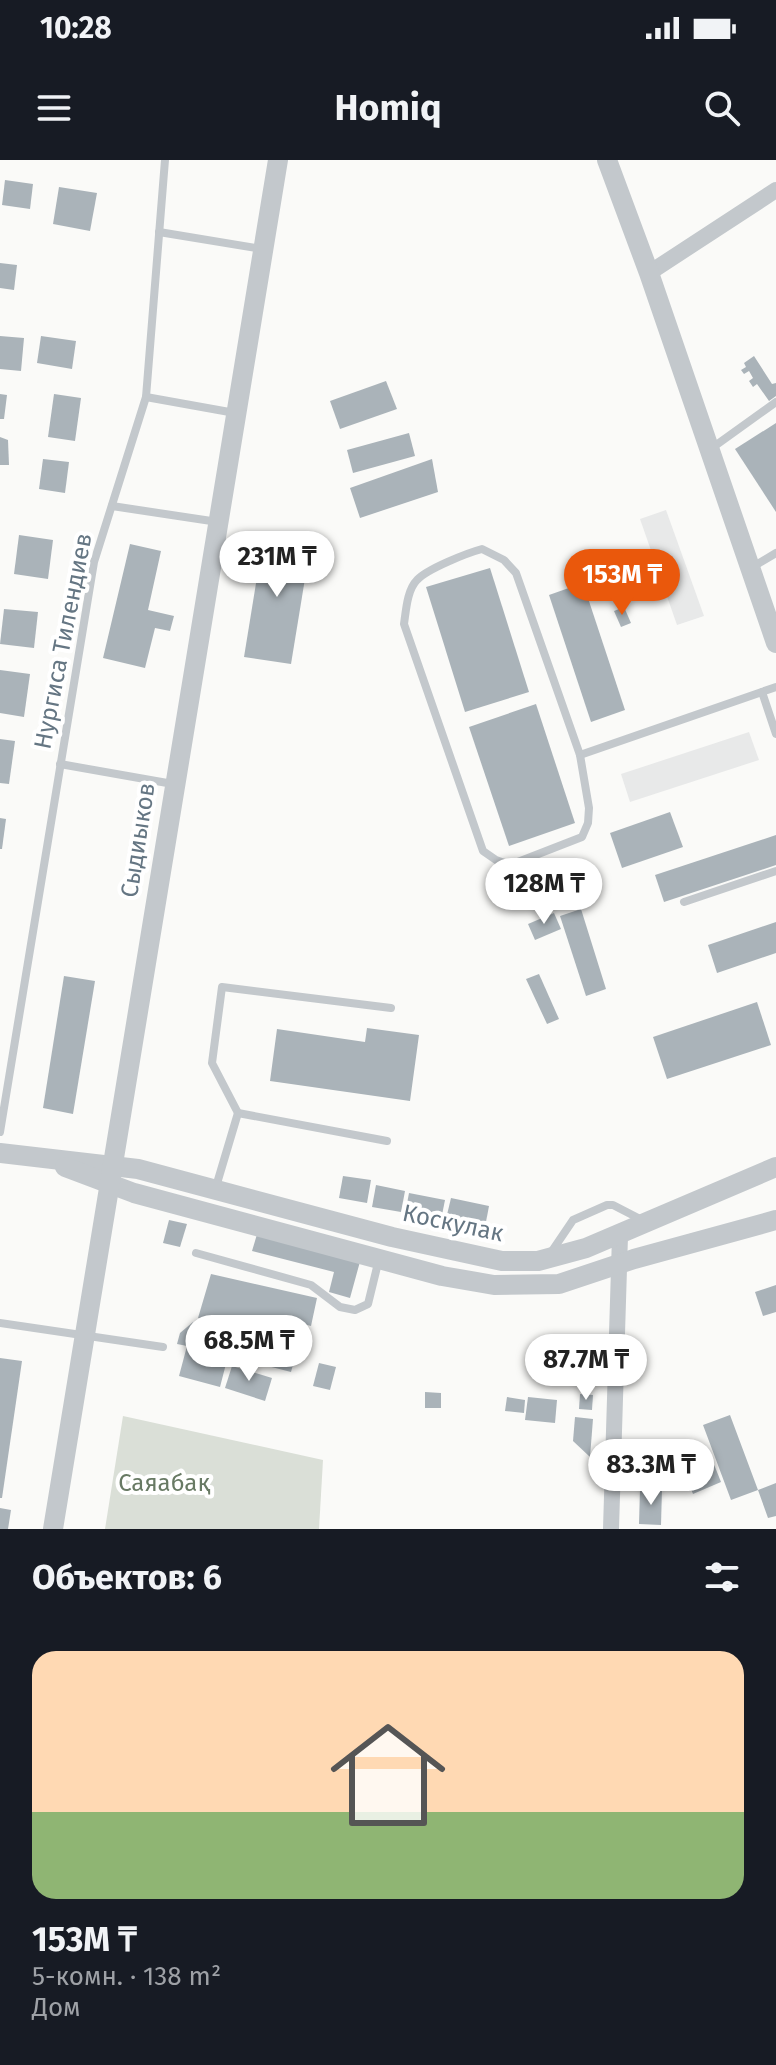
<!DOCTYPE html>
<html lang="ru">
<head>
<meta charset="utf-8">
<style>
	:root { --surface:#171b24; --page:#20242c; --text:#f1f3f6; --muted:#9ea1a6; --line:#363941; --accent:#ea580c }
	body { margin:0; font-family:"Fira Sans",sans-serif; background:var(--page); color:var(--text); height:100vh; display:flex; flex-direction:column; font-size:30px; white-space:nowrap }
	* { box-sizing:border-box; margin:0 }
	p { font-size:26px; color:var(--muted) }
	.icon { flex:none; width:44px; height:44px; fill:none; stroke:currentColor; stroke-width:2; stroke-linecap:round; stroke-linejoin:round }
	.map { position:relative; height:1369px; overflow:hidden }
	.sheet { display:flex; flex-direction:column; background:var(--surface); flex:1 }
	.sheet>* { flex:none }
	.price { position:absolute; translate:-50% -68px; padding:0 18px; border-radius:28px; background:#fff; color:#222; font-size:26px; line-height:52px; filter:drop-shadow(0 2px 4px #0008) }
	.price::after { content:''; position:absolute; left:50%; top:48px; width:24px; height:18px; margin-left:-12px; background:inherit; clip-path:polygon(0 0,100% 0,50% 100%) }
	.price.on { background:var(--accent); color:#fff }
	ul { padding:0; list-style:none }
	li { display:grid; align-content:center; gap:16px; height:424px; padding:0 32px }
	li+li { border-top:2px solid var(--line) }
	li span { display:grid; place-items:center; height:248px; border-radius:24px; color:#555 }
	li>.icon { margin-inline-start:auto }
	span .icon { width:144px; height:144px; fill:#fffc; stroke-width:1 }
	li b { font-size:34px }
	h2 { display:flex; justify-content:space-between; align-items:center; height:96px; padding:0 32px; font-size:34px }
	.status { display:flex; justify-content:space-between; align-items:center; height:56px; padding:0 40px; background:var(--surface); direction:ltr }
	.status svg { height:22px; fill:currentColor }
	header { display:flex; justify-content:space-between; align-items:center; height:104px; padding:0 32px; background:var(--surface); font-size:36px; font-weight:700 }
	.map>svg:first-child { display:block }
	.built { fill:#e8e9e9 }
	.green { fill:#dadfd7 }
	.building { fill:#aab3b9 }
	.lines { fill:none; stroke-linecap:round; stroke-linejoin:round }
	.service { stroke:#c3c8cc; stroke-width:8 }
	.minor { stroke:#c3c8cc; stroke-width:16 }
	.tertiary { stroke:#c3c8cc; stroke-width:20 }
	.labels { text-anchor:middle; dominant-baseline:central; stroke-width:8; stroke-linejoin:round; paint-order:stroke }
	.street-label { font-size:24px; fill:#657683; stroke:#fff }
	.park-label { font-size:24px; fill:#687a64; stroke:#fff }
</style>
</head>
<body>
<div class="status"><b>10:28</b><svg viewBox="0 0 49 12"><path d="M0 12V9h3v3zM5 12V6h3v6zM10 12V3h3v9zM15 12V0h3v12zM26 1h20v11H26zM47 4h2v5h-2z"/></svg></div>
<header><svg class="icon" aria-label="menu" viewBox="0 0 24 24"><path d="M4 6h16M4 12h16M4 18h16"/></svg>Homiq<svg class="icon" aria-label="search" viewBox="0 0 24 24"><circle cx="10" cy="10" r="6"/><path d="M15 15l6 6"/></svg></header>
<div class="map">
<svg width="776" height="1369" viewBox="0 0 776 1369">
	<rect width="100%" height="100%" fill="#fafaf8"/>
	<!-- built -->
	<g class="built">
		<path d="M 666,350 L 704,456 L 677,465 L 640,359 Z"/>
		<path d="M 749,572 L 759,600 L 630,642 L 621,614 Z"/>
	</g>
	<!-- green -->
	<path class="green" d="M 123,1256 L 323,1300 L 319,1369 L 105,1369 Z"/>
	<!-- building -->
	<g class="building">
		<path d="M 5,20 L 33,24 L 30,49 L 2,45 Z"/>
		<path d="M 59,27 L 97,33 L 90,71 L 53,64 Z"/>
		<path d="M 0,103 L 17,105 L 14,130 L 0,128 Z"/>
		<path d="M 0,176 L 24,178 L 21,211 L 0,209 Z"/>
		<path d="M 41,176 L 76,181 L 72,209 L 37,203 Z"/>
		<path d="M 754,196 L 772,224 L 776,223 L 776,236 L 769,241 L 757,224 L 753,227 L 749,221 L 753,218 L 749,211 L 744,214 L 741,210 L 746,207 L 744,203 Z"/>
		<path d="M 386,221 L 397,249 L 340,269 L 330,241 Z"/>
		<path d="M 0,234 L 7,235 L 4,259 L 0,259 Z"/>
		<path d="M 54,234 L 81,238 L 75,281 L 48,277 Z"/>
		<path d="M 776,263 L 776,352 L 735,289 Z"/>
		<path d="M 409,273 L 415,296 L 353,313 L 347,290 Z"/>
		<path d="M 0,277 L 8,280 L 9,305 L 0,305 Z"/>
		<path d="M 43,299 L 69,302 L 65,333 L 39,329 Z"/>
		<path d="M 432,299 L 438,332 L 360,358 L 350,328 Z"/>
		<path d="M 264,374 L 311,382 L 291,504 L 244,497 Z"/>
		<path d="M 19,375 L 53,380 L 48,419 L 14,414 Z"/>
		<path d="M 130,384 L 161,391 L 148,450 L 174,456 L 170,471 L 155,468 L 145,508 L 103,498 Z"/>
		<path d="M 490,408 L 529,532 L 465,552 L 426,427 Z"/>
		<path d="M 583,423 L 625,550 L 591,562 L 549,435 Z"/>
		<path d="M 624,447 L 631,463 L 621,467 L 614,451 Z"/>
		<path d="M 4,449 L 38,452 L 34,488 L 0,484 Z"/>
		<path d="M 0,510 L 30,514 L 24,557 L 0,553 Z"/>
		<path d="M 536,544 L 575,663 L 509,686 L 469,567 Z"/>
		<path d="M 0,579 L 15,581 L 9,624 L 0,623 Z"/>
		<path d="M 670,652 L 683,687 L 622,708 L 610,673 Z"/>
		<path d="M 0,658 L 6,659 L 2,689 L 0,689 Z"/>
		<path d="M 776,675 L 776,705 L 664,742 L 655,715 Z"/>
		<path d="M 581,749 L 606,829 L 586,836 L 560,756 Z"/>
		<path d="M 554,753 L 561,769 L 535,780 L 528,764 Z"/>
		<path d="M 776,762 L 776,793 L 717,813 L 708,785 Z"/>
		<path d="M 539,814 L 559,859 L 547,864 L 526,819 Z"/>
		<path d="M 64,816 L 95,821 L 73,954 L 43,948 Z"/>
		<path d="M 757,842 L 771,885 L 667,919 L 653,877 Z"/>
		<path d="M 367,868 L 419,875 L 410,941 L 270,921 L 277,869 L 365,882 Z"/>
		<path d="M 343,1016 L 371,1020 L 367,1043 L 339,1038 Z"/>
		<path d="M 376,1025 L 405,1031 L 401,1052 L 372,1047 Z"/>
		<path d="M 409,1033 L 445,1040 L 441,1060 L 405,1054 Z"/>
		<path d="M 451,1038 L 489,1046 L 485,1067 L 446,1059 Z"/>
		<path d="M 169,1060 L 187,1064 L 180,1087 L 163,1083 Z"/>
		<path d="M 258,1071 L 361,1098 L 350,1138 L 329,1132 L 334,1112 L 252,1091 Z"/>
		<path d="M 211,1114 L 317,1138 L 311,1166 L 280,1158 L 277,1175 L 198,1158 Z"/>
		<path d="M 776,1125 L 776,1152 L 763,1156 L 755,1132 Z"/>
		<path d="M 193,1162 L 234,1173 L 220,1227 L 179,1216 L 187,1186 L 177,1184 L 180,1173 Z"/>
		<path d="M 239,1172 L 298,1187 L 291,1212 L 233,1197 Z"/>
		<path d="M 0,1198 L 22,1201 L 2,1338 L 0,1338 Z"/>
		<path d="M 319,1203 L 336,1207 L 330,1230 L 313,1226 Z"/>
		<path d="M 232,1206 L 272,1218 L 265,1241 L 225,1228 Z"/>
		<path d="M 425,1232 L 441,1233 L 441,1248 L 425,1248 Z"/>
		<path d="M 580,1234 L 593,1235 L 592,1250 L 579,1249 Z"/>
		<path d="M 507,1237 L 525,1240 L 524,1253 L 505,1251 Z"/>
		<path d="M 528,1237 L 557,1240 L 555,1263 L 525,1260 Z"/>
		<path d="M 730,1255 L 758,1330 L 776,1323 L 776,1356 L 768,1358 L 758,1330 L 731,1340 L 703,1265 Z"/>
		<path d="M 575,1257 L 593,1259 L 590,1297 L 573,1281 Z"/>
		<path d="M 711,1297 L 721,1322 L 693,1334 L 683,1309 Z"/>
		<path d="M 640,1329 L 662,1329 L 661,1365 L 639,1364 Z"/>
		<path d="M 0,1348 L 11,1350 L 8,1369 L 0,1369 Z"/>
	</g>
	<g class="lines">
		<!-- service -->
		<g class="service">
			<path d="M 159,72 L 262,89"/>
			<path d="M 146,237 L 235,253"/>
			<path d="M 712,288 L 776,242"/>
			<path d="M 112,346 L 218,362"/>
			<path d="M 482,389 L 504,400 L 516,413 L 580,595 L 589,648 L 588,663 L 582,677 L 510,705 L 496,700 L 483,691 L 404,464 C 406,451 407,430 417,420 C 427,409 467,393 482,389 Z"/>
			<path d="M 751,408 L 776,393"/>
			<path d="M 762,532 L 776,574"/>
			<path d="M 580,595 L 776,527"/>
			<path d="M 60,604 L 173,624"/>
			<path d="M 684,742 L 776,711"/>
			<path d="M 238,953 L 212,903 L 222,827 L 391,848"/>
			<path d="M 0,972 L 94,402 L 146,237 L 165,0"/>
			<path d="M 215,1030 L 238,953 L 387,981"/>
			<path d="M 196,1093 L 311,1125 L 340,1147 L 355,1150 L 368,1144 L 379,1099"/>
			<path d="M 550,1094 L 573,1060 L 607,1045 L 613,1045 L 644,1061"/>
			<path d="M 0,1163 L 163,1187"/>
		</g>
		<!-- minor -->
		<g class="minor">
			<path d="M 649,113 L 776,30"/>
			<path d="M 611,1369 L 620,1076"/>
		</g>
		<!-- tertiary -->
		<g class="tertiary">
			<path d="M 607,0 L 649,113 L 776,483"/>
			<path d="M 0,993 L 138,1009 L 392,1077 L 502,1101 L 538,1101 L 586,1088 L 776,1007"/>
			<path d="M 65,1007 L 134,1033 L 442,1116 L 494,1125 L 559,1124 L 634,1099 L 776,1060"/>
			<path d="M 53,1369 L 278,0"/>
		</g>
	</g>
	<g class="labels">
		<!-- street labels -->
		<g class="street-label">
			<text transform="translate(63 481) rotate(-79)">Нургиса Тилендиев</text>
			<text transform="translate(138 680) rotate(-81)">Сыдиыков</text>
			<text transform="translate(453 1063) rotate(12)">Коскулак</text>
		</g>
		<!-- park labels -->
		<g class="park-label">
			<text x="164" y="1323">Саяабақ</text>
		</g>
	</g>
</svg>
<b class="price" style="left:277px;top:439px">231M ₸</b>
<b class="price on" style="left:622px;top:457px">153M ₸</b>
<b class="price" style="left:544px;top:766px">128M ₸</b>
<b class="price" style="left:249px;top:1223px">68.5M ₸</b>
<b class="price" style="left:586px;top:1242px">87.7M ₸</b>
<b class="price" style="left:651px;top:1347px">83.3M ₸</b>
</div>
<section class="sheet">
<h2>Объектов: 6<svg class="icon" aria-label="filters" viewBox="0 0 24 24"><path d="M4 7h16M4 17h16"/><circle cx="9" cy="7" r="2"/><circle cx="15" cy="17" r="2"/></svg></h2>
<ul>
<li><span style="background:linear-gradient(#ffd9b3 65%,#8fb573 0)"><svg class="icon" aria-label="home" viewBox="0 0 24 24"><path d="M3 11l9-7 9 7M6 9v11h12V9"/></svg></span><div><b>153M ₸</b><p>5-комн. · 138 m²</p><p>Дом</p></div></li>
</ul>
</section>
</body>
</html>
